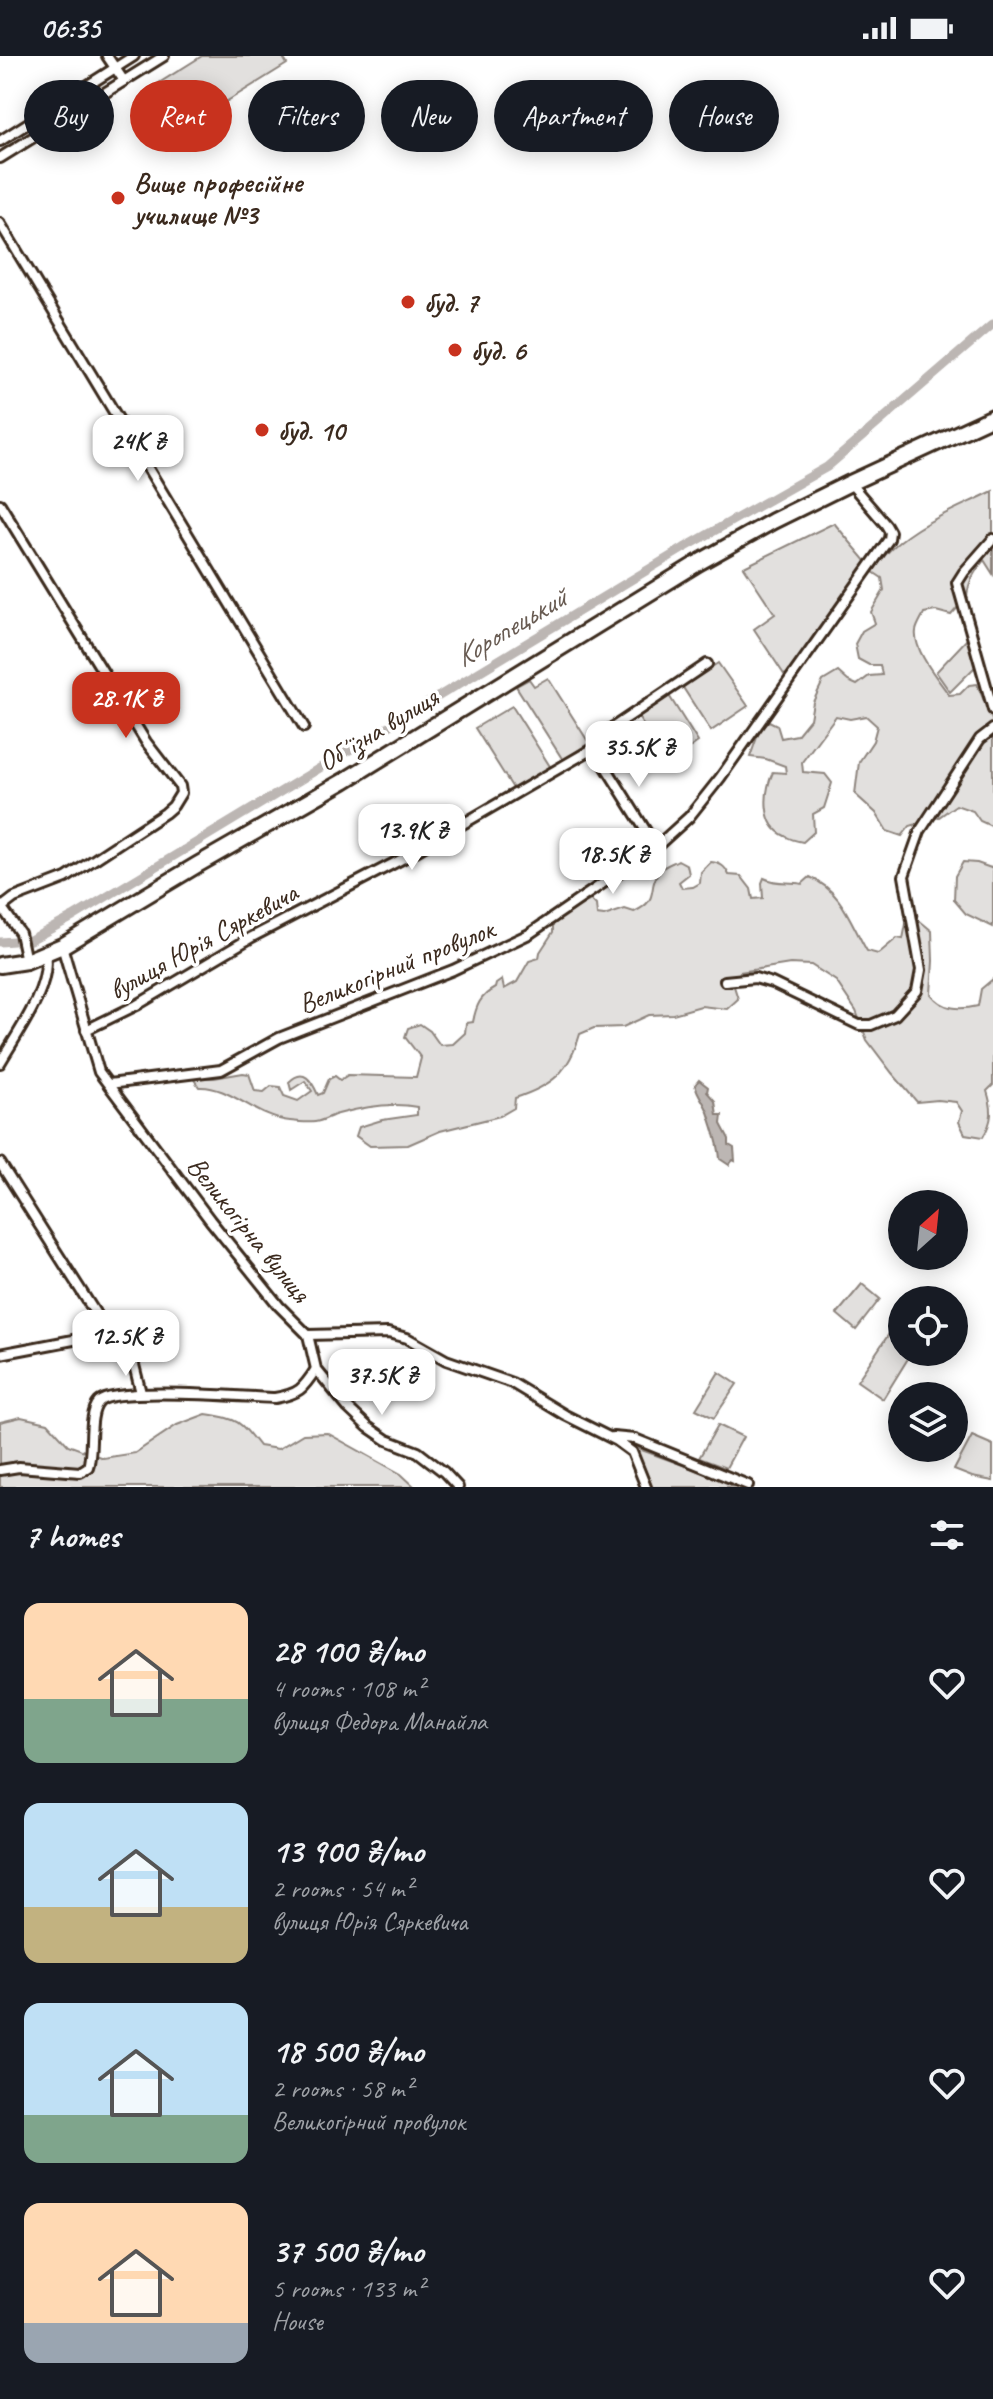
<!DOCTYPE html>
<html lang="en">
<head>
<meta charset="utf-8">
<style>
	:root { --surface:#171b24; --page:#20242c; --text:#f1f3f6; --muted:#9ea1a6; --accent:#c8321e }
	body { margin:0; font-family:Caveat,sans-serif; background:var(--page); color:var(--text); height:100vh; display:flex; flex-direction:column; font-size:30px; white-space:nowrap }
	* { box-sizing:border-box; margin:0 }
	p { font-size:26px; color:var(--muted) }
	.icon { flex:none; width:44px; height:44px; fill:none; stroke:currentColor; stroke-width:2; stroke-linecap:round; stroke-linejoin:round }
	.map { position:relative; height:1431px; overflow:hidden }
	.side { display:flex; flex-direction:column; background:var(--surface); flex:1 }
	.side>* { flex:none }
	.top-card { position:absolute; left:24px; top:24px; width:946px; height:72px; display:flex; gap:16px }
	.needle { width:52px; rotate:27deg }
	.buttons { position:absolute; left:888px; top:1134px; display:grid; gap:16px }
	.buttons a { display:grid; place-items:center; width:80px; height:80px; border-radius:50%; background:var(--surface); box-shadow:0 4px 20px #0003; font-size:40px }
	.price { position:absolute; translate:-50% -68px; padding:0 18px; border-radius:16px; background:#fff; color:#222; font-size:26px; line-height:52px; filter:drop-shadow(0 2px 4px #0008) }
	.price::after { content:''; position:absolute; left:50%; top:48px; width:24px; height:18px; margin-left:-12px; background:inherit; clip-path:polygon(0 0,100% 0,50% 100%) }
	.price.active { background:var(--accent); color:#fff }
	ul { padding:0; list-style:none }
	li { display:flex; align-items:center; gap:24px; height:200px; padding:0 24px }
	li span { display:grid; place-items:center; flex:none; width:224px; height:160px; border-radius:16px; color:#555 }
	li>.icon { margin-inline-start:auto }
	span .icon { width:96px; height:96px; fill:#fffc; stroke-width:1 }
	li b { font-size:34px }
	h2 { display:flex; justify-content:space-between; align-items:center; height:96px; padding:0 24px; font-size:34px }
	.chip { padding:0 28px; border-radius:36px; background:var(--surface); box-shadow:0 4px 20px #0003; font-size:28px; line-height:72px }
	.chip.active { background:var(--accent); color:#fff }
	.status { display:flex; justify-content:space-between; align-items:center; height:56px; padding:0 40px; background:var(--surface); direction:ltr }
	.status svg { height:22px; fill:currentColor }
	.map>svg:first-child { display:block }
	.green { fill:#e2e0de; stroke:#8e857e; stroke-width:2 }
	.water { fill:#bcb6b3; stroke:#887e77; stroke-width:2 }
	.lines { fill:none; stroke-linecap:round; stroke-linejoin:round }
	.canal { stroke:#bcb6b3; stroke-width:9 }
	.minor-casing { stroke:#3b2a1e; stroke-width:14 }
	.primary-casing { stroke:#3b2a1e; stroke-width:20 }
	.minor { stroke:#fff; stroke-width:8 }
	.primary { stroke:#fff; stroke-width:14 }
	.poi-dot { fill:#c8321e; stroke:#fff; stroke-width:3 }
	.labels { text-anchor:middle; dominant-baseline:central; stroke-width:7; stroke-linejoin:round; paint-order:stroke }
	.poi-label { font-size:28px; font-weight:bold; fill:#3b2a1e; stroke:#fff; text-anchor:start }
	.street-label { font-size:28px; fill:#3b2a1e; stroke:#fff }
	.water-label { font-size:30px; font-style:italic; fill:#685b52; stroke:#fff }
</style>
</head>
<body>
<div class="status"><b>06:35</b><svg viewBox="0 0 49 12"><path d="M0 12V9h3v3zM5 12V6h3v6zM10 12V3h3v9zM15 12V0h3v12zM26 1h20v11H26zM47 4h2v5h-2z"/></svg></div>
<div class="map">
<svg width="993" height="1431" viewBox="0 0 993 1431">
	<rect width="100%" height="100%" fill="#fff"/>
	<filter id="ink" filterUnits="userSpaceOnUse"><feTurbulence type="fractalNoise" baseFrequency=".0125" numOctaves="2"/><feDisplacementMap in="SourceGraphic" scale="16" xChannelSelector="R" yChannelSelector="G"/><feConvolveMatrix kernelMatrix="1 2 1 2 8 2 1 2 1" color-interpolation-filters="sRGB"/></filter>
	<g filter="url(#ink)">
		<!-- green -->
		<g class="green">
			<path d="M 202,0 L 282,0 L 287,8 L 179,75 L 151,32 Z"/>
			<path d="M 993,435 L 993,518 L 984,504 C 975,515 968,526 967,541 L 951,559 L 936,555 L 924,557 C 922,562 917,569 916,575 C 913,594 938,623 949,639 L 960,638 L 969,629 L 977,628 L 993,666 L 993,771 L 980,765 L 973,755 L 956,749 L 939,761 L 910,770 L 902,780 L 887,775 L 876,757 L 855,738 L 859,706 L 873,685 L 877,670 L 866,660 L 850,663 L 836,660 L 802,706 L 803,716 L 825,718 L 832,727 L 824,752 L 813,758 L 814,776 L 803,786 C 797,785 790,783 785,780 C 761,769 764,736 773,716 L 786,717 L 785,710 L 766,703 L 750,701 L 760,673 L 769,665 L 777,669 L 781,682 L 797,679 L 810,663 L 813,646 L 823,625 L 838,616 L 848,625 L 857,629 L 869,620 L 882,619 L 880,609 L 869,609 L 858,603 L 855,588 L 862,575 L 875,567 L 871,556 L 884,534 L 882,522 L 873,516 C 897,474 951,456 993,435 Z"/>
			<path d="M 834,467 L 867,506 L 787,623 L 754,573 L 775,558 L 744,511 Z"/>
			<path d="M 969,581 L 977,609 L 950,636 L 936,616 Z"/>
			<path d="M 718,607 L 748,650 L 711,675 L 682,630 Z"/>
			<path d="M 548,622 L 589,687 L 563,704 L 516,630 L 529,623 L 534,630 Z"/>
			<path d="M 668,638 L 698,686 L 668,707 L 636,658 Z"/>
			<path d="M 512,650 L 551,712 L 514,734 L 475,672 Z"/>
			<path d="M 678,804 L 687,809 L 689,818 L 679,826 L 682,832 L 693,831 L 700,827 L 701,816 L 711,806 C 720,807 725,810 729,819 L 741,820 L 751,833 L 753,843 L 763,842 L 762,827 L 764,822 C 778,829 788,825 802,828 L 810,821 C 843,836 850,866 867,895 L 878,898 L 897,882 L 903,883 L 906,868 L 920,865 L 932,875 L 933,905 L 931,938 C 943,954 960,954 978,950 L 981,933 L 993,923 L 993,1029 L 987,1035 C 993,1054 993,1064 983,1081 L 965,1078 L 959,1066 L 962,1055 L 956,1046 L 938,1044 L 917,1046 L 892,1017 L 867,984 L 856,955 L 836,925 L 811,909 L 790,908 L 740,916 L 734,930 L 738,943 L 727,953 L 701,950 L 673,958 L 649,959 L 623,971 L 594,972 L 580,978 C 569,1016 552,1030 515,1042 L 514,1052 L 500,1060 L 440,1075 L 408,1089 L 370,1090 L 356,1080 L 359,1071 L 382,1064 L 417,1059 L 417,1051 C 392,1046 363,1051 338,1058 C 330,1060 323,1065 315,1066 C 307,1067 298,1066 290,1065 C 257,1063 230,1029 199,1031 L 193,1022 L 214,1022 L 243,1017 L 249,1018 L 255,1035 L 264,1036 L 271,1030 L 280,1031 L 284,1040 L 298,1045 L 312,1035 L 305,1025 L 291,1034 L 289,1026 C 304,1011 312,1025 318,1039 L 323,1037 L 329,1023 L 335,1020 L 340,1024 L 348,1019 L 416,1021 L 421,1002 L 405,981 L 408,972 L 420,968 L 430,975 L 440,989 L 453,988 L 465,977 L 466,967 L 473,966 C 476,950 480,940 495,932 L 496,928 L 502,924 L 504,933 L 517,926 L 529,905 L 539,902 L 540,896 L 553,876 L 553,869 C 564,857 576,851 591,844 L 596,849 L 597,859 L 604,860 L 625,853 L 634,856 C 662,843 645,832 661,814 C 665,809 673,807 678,804 Z"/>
			<path d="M 963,806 L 977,807 L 991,812 L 993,810 L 993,871 L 966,858 L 954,844 L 955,820 Z"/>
			<path d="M 862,1228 L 880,1243 L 856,1274 L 837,1258 Z"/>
			<path d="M 902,1268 L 902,1296 L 912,1296 L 883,1343 L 857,1325 L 893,1272 Z"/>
			<path d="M 719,1316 L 737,1328 L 714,1362 L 696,1353 Z"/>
			<path d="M 206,1358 C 239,1364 238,1363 259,1390 L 278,1393 L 303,1378 L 327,1377 L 401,1418 L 415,1431 L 0,1431 L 0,1366 L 21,1361 L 48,1367 L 68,1389 L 103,1402 L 135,1397 L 177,1369 Z"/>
			<path d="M 718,1369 L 743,1381 L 726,1412 L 699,1402 Z"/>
			<path d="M 972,1380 L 993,1389 L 993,1425 L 972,1421 L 954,1414 Z"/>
			<path d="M 636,1392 L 744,1431 L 652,1431 Z"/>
		</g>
		<!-- water -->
		<path class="water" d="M 699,1024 L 708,1031 L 707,1036 L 715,1045 L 717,1059 L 722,1059 L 721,1068 L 729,1083 L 729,1089 L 734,1092 L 735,1105 L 733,1104 L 729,1109 L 720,1103 C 719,1087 713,1073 709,1059 C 706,1048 698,1040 695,1029 Z"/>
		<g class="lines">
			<!-- canal -->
			<g class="canal">
				<path d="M 30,884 L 73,861 L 684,492 L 827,411 L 993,268"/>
				<path d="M 0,886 L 14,885"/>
			</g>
			<!-- minor casing -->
			<g class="minor-casing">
				<g id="minor">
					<path d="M 107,0 L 124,25"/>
					<path d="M 0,85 L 134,0"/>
					<path d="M 0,102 L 164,0"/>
					<path d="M 0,167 L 304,671"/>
					<path d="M 0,448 L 146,686 L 180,730 L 181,737 L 173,750 L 165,757 L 66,822 L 14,842 L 1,852"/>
					<path d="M 993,483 L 964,516 L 957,527 L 993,654"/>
					<path d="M 594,692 L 656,791"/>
					<path d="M 0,849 L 20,877 L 26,905"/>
					<path d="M 62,890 L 99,1016 L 210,1164 L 279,1250 L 308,1279 L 388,1277 L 407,1282 L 446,1304 L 512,1327 L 565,1359 L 617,1385 L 632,1396 L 646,1431"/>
					<path d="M 725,925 L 755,922 L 772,927 L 859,969 L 871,969 L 895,959 L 917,935 L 921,914 L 904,820 L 920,775 L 980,683 L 993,673"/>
					<path d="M 86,974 L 137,949 L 252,881 L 404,802 L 594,692 L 600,680 L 707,608"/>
					<path d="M 0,1007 C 16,979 52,931 45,898"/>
					<path d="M 109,1028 L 221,1014 L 279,982 L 453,914 L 529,878 L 656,791 L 689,761 L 720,722 L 889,483 L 890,476 L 886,469 L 850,427"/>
					<path d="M 0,1107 L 99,1263"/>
					<path d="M 308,1279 L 316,1313 L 348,1352 L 368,1371 L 387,1384 L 418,1396 L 444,1416 L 458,1431"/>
					<path d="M 0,1298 L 110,1277 L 129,1289 L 141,1337"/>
					<path d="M 613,1381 L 635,1383 L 748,1429"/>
					<path d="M 0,1414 L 19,1411 L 80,1416 L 88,1411 C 94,1394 87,1359 99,1346 C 114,1330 247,1341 275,1342 C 299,1338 303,1333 316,1313"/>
				</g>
			</g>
			<!-- primary casing -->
			<g class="primary-casing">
				<path id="primary" d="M 0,909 L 26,905 L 62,890 L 197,809 L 344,725 L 698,507 L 773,465 L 850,427 L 993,361"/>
			</g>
			<!-- minor -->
			<use href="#minor" class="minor"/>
			<!-- primary -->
			<use href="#primary" class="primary"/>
		</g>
	</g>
	<!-- markers -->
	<g class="poi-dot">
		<circle cx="118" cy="142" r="8"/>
		<circle cx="408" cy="246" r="8"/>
		<circle cx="455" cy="294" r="8"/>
		<circle cx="262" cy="374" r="8"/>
	</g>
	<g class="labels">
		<!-- poi labels -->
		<g class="poi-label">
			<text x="134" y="126">Вище професійне<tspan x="134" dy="32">училище №3</tspan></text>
			<text x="424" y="246">буд. 7</text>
			<text x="471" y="294">буд. 6</text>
			<text x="278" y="374">буд. 10</text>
		</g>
		<!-- street labels -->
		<g class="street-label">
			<text transform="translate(378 673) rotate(-31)">Обʼїзна вулиця</text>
			<text transform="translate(203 885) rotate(-29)">вулиця Юрія Сяркевича</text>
			<text transform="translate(396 910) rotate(-22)">Великогірний провулок</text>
			<text transform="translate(249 1173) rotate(51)">Великогірна вулиця</text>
		</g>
		<!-- water labels -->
		<g class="water-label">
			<text transform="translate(510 571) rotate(-31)">Коропецький</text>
		</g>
	</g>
</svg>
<div class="buttons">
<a><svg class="needle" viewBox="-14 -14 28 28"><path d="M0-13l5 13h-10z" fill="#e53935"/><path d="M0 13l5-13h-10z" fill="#9ea1a6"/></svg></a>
<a><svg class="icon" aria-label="locate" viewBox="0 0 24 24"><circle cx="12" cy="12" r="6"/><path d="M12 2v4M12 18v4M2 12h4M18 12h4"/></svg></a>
<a><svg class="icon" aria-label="layers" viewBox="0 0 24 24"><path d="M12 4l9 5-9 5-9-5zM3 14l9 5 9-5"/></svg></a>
</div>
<b class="price" style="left:138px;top:427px">24K ₴</b>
<b class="price active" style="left:126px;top:684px">28.1K ₴</b>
<b class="price" style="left:639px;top:733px">35.5K ₴</b>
<b class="price" style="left:412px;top:816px">13.9K ₴</b>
<b class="price" style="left:613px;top:840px">18.5K ₴</b>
<b class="price" style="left:126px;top:1322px">12.5K ₴</b>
<b class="price" style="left:382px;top:1361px">37.5K ₴</b>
<div class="top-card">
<a class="chip">Buy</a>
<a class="chip active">Rent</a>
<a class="chip">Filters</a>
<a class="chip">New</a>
<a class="chip">Apartment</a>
<a class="chip">House</a>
</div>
</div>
<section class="side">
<h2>7 homes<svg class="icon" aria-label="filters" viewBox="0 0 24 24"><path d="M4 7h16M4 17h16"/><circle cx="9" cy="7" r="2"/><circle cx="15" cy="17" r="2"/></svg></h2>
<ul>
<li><span style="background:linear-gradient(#ffd9b3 60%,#7fa58c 0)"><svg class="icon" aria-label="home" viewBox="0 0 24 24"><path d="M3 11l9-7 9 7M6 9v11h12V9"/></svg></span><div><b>28 100 ₴/mo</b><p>4 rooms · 108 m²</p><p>вулиця Федора Манайла</p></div><svg class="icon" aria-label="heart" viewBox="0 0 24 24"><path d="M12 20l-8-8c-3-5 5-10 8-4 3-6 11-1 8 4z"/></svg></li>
<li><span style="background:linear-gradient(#bfe0f5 65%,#c2b280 0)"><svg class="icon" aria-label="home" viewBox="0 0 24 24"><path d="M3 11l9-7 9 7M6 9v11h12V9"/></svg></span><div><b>13 900 ₴/mo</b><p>2 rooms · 54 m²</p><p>вулиця Юрія Сяркевича</p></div><svg class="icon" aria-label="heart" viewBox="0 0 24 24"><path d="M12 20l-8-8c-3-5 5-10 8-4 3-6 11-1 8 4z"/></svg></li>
<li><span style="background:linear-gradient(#bfe0f5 70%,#7fa58c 0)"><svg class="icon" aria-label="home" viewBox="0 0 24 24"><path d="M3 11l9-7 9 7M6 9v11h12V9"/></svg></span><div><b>18 500 ₴/mo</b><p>2 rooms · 58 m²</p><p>Великогірний провулок</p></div><svg class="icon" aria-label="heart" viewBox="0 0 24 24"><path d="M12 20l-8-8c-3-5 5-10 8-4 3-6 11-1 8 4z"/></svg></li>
<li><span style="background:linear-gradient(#ffd9b3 75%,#9aa5b1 0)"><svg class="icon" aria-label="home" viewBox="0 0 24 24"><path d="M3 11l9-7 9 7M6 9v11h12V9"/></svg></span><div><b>37 500 ₴/mo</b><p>5 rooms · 133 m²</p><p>House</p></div><svg class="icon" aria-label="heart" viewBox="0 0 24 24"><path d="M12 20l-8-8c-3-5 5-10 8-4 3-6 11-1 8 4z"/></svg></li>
</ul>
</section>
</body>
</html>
